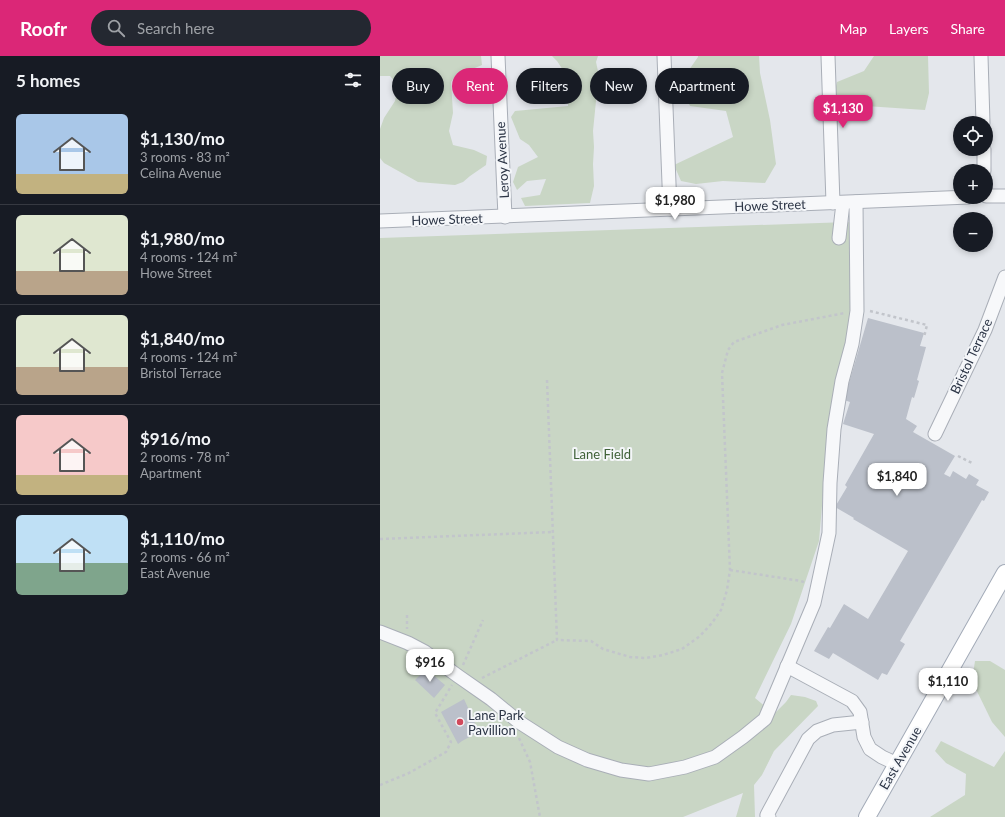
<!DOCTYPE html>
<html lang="en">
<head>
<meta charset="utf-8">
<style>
	:root { --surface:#171b24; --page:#242831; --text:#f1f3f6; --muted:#9ea1a6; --line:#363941; --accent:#db2777 }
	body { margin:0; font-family:Lato,sans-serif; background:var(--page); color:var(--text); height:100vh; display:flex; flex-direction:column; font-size:15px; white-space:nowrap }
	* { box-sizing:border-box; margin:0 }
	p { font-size:13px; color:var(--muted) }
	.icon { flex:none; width:22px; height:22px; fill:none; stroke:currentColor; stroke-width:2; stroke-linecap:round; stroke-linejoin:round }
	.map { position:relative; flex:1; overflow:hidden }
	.sheet { display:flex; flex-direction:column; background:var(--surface); width:380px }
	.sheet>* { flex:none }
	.top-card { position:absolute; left:12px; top:12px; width:380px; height:36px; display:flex; gap:8px }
	.tools { position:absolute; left:573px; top:60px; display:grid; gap:8px }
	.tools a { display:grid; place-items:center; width:40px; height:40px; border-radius:50%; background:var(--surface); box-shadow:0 2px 6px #0003; font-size:20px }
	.price { position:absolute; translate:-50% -34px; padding:0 9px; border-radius:8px; background:#fff; color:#222; font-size:13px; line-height:26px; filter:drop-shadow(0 1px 2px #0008) }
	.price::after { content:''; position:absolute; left:50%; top:24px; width:12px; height:9px; margin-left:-6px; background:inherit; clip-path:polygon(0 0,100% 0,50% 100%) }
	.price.selected { background:var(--accent); color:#fff }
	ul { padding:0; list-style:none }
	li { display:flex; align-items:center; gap:12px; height:100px; padding:0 16px }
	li+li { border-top:1px solid var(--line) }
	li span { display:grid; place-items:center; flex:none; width:112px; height:80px; border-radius:6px; color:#555 }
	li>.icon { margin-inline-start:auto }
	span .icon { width:48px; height:48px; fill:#fffc; stroke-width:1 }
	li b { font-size:17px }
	h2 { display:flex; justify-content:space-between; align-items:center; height:48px; padding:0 16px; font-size:17px }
	.tag { padding:0 14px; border-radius:18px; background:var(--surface); box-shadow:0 2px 6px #0003; font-size:14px; line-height:36px }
	.tag.selected { background:var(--accent); color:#fff }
	header { display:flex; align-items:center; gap:24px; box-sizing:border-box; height:56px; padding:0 20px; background:var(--accent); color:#fff }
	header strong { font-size:19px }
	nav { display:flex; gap:22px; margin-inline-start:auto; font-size:14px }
	.search { width:280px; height:36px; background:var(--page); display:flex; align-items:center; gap:10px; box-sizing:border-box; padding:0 14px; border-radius:22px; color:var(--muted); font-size:15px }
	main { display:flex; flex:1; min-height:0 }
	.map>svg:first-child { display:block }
	.green { fill:#c9d6c5 }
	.building { fill:#bbc0ca }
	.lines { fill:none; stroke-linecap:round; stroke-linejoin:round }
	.minor-casing { stroke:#a9aeb7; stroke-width:15 }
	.major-casing { stroke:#a3abb8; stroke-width:18 }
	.path { stroke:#c2c5cb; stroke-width:2.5; stroke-dasharray:3 3; stroke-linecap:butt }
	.minor { stroke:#f7f8fa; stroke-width:13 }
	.major { stroke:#fff; stroke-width:16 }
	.poi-dot { fill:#d1495b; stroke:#f4f6f9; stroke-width:1.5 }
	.labels { text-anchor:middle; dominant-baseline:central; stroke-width:4; stroke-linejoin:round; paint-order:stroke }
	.street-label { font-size:13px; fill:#2b3445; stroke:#f4f6f9 }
	.park-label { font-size:13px; fill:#3f6138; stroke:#f4f6f9 }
	.poi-label { font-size:13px; fill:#2b3445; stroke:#f4f6f9; text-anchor:start }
</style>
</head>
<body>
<header>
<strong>Roofr</strong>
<div class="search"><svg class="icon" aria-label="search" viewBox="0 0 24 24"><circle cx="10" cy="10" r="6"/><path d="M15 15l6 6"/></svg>Search here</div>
<nav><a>Map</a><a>Layers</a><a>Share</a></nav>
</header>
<main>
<section class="sheet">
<h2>5 homes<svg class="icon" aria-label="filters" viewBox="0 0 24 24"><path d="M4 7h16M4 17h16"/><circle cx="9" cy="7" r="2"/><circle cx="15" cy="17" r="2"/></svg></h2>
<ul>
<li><span style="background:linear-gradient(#a9c7e8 75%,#c2b280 0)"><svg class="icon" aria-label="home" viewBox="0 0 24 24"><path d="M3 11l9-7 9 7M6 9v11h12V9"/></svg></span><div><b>$1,130/mo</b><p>3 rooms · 83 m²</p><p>Celina Avenue</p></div></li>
<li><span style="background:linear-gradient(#dfe7d0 70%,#b9a48a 0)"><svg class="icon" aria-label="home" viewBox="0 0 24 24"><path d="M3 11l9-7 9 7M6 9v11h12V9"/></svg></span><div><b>$1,980/mo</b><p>4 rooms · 124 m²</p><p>Howe Street</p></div></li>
<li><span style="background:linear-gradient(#dfe7d0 65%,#b9a48a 0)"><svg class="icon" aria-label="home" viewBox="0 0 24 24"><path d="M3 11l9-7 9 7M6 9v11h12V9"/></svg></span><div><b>$1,840/mo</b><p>4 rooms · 124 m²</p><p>Bristol Terrace</p></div></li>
<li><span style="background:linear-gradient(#f6c9c9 75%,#c2b280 0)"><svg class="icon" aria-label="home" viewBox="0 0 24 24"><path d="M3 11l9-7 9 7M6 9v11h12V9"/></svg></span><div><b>$916/mo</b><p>2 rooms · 78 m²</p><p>Apartment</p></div></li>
<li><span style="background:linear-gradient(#bfe0f5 60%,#7fa58c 0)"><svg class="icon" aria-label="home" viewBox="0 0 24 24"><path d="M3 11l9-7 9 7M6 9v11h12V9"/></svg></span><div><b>$1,110/mo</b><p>2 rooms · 66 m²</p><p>East Avenue</p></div></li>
</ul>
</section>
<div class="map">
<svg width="625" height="761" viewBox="0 0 625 761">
	<rect width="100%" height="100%" fill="#e4e7ec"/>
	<!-- green -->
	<g class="green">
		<path d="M 0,0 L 101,0 L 102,9 L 90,14 L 77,17 L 71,26 L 73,57 L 69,75 L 73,89 L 94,94 L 107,100 L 106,109 L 90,120 L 83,126 L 75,129 L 38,126 L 4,107 L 0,102 L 0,73 L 4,62 L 15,45 L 18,29 L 10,20 L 0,20 Z"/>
		<path d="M 172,0 L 218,0 L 216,6 L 221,29 L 216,45 L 213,75 L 214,91 L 213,108 L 214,130 L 210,147 L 145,150 L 141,142 L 160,139 L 166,123 L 147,125 L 137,134 L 133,126 L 138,111 L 158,101 L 149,89 L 140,83 L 131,61 L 135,55 L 188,50 L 189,23 L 177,5 Z"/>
		<path d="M 318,0 L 379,0 L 380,17 L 390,64 L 396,108 L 385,127 L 343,125 L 316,128 L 301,125 L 294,109 L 353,81 L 346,55 L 310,50 L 303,36 L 302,24 L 318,1 Z"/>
		<path d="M 494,0 L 548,0 L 549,37 L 545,54 L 471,49 L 453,42 L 457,26 L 484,15 Z"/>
		<path d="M 468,166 L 471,167 L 474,258 L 449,368 L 439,485 L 411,568 L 375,642 L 394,658 L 406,646 L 411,639 L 425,641 L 436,645 L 438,650 L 394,695 L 382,719 L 374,729 L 375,761 L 356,761 L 363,737 L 303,761 L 0,761 L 0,182 Z"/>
		<path d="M 595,605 L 610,605 L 625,614 L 625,681 L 612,666 L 592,625 Z"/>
		<path d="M 561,685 L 614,711 L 625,695 L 625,761 L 550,761 L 585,739 L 586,718 L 566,707 L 555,695 Z"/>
	</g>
	<!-- building -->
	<g class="building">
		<path d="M 488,262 L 544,277 L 540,290 L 546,291 L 537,324 L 539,325 L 534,342 L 532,341 L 526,363 L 537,370 L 533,376 L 575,400 L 564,418 L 570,421 L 573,415 L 586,423 L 589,418 L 599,424 L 596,429 L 609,436 L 604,445 L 602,444 L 520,585 L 525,588 L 507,619 L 502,617 L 498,624 L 453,597 L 449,603 L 434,595 L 448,571 L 450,572 L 464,548 L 488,563 L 528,495 L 473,463 L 474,462 L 455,451 L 467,431 L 465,429 L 494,378 L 463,368 L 470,346 L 464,344 Z"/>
		<path d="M 46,613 L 65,629 L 54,642 L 35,624 Z"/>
		<path d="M 84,643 L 99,676 L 82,685 L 78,688 L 61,656 Z"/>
	</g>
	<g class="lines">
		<!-- minor casing -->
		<g class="minor-casing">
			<g id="minor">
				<path d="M 118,0 L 125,161"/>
				<path d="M 284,0 L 290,153"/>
				<path d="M 448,0 L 453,147"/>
				<path d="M 601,0 L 603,67"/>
				<path d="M 604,93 L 604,115"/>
				<path d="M 606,140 L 625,140"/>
				<path d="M 0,165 L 589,141"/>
				<path d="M 459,182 L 463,147"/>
				<path d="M 555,378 L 605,274 L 625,221"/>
				<path d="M 0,576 L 28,587 L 45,596 L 78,620 L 111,643 L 139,666 L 178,691 L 207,704 L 241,714 L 269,718 L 305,711 L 335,701 L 363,681 L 385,663 L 434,547 L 449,477 L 450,427 L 454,373 L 462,325 L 472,288 L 477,255 L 476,146"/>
				<path d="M 407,610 L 472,645 L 480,656 L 484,681 L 490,693 L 502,701 L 517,708"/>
				<path d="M 389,761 L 387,759 L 428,683 L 437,675 L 453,669 L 482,666"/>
			</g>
		</g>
		<!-- major casing -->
		<g class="major-casing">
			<path id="major" d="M 487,761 L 625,517"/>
		</g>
		<!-- path -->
		<g class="path">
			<path d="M 490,255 L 547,269 L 544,281"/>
			<path d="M 167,324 L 177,584 L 211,585 L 223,593 L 250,601 L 265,602 L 283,599 L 302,593 L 320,580 L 332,567 L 341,554 L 347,534 L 350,514 L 342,317 L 348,294 L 354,286 L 402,269 L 465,257"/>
			<path d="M 578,400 L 594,408"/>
			<path d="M 0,483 L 173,476"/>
			<path d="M 350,514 L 421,525 L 426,527"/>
			<path d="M 27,559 L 27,573"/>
			<path d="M 83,609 L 103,564"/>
			<path d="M 102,622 L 177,584"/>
			<path d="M 139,682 L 150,706 L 160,761"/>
			<path d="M 0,729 L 29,717 L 66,696 L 71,686 L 55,657 L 72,629"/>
		</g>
		<!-- minor -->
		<use href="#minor" class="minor"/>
		<!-- major -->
		<use href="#major" class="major"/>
	</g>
	<!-- markers -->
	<circle class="poi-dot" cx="80" cy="666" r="4"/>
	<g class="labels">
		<!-- street labels -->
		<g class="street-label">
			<text transform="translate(122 104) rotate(-93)">Leroy Avenue</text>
			<text transform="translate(390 149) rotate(-2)">Howe Street</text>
			<text transform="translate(67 163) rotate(-2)">Howe Street</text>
			<text transform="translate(591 300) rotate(-65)">Bristol Terrace</text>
			<text transform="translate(520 702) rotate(-60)">East Avenue</text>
		</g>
		<!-- park labels -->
		<g class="park-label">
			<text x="222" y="398">Lane Field</text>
		</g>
		<!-- poi labels -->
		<g class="poi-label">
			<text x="88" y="659">Lane Park<tspan x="88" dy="15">Pavillion</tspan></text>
		</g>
	</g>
</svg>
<div class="tools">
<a><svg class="icon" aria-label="locate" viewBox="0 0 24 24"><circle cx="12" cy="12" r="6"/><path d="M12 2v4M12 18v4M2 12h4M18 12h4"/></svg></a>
<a>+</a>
<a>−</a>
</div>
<b class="price selected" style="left:463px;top:73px">$1,130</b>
<b class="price" style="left:295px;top:165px">$1,980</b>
<b class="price" style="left:517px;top:441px">$1,840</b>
<b class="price" style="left:50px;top:627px">$916</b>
<b class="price" style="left:568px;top:646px">$1,110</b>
<div class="top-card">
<a class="tag">Buy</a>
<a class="tag selected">Rent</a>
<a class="tag">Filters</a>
<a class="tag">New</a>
<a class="tag">Apartment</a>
</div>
</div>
</main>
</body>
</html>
